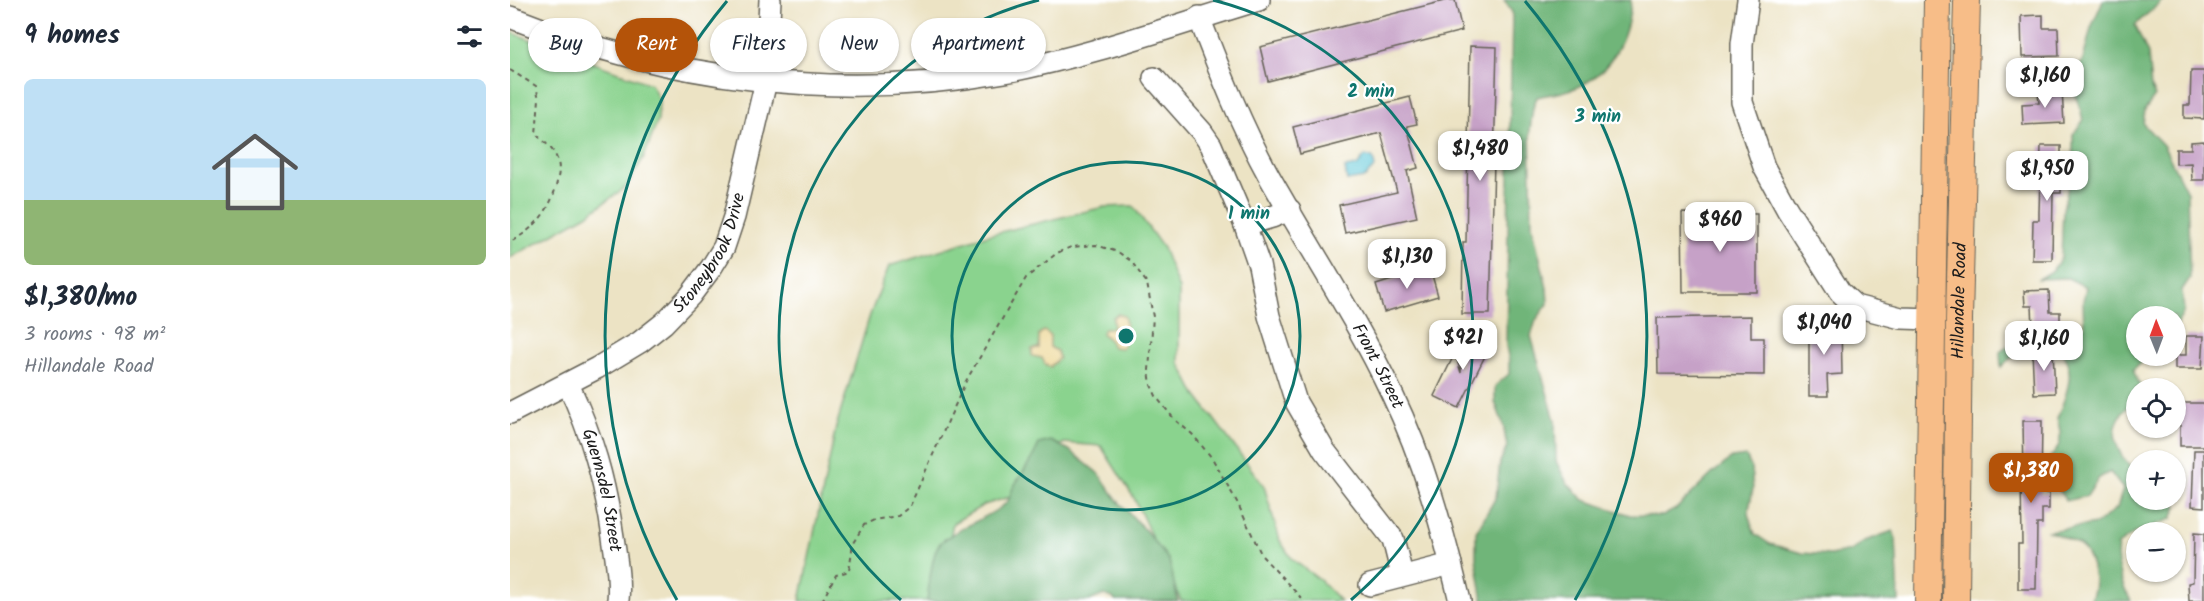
<!DOCTYPE html>
<html lang="en">
<head>
<meta charset="utf-8">
<style>
	:root { --surface:#fff; --page:#f2f2f3; --text:#1f2937; --muted:#747a83; --accent:#b45309 }
	body { margin:0; font-family:Kalam,sans-serif; background:var(--page); color:var(--text); height:100vh; display:flex; flex-direction:column; font-size:22px; white-space:nowrap }
	* { box-sizing:border-box; margin:0 }
	p { font-size:20px; color:var(--muted) }
	.icon { flex:none; width:33px; height:33px; fill:none; stroke:currentColor; stroke-width:2; stroke-linecap:round; stroke-linejoin:round }
	.map { position:relative; flex:1; overflow:hidden }
	.panel { display:flex; flex-direction:column; background:var(--surface); width:510px }
	.panel>* { flex:none }
	.banner { position:absolute; left:18px; top:18px; width:570px; height:54px; display:flex; gap:12px }
	.needle { width:39px; rotate:359deg }
	.buttons { position:absolute; left:1616px; top:306px; display:grid; gap:12px }
	.buttons a { display:grid; place-items:center; width:60px; height:60px; border-radius:50%; background:var(--surface); box-shadow:0 2px 4px #0004; font-size:30px }
	.price { position:absolute; translate:-50% -51px; padding:0 14px; border-radius:12px; background:#fff; color:#222; font-size:20px; line-height:39px; filter:drop-shadow(0 2px 3px #0008) }
	.price::after { content:''; position:absolute; left:50%; top:36px; width:18px; height:14px; margin-left:-9px; background:inherit; clip-path:polygon(0 0,100% 0,50% 100%) }
	.price.active { background:var(--accent); color:#fff }
	ul { padding:0; list-style:none }
	li { display:grid; align-content:center; gap:12px; height:318px; padding:0 24px }
	li span { display:grid; place-items:center; height:186px; border-radius:9px; color:#555 }
	li>.icon { margin-inline-start:auto }
	span .icon { width:108px; height:108px; fill:#fffc; stroke-width:1 }
	li b { font-size:26px }
	h2 { display:flex; justify-content:space-between; align-items:center; height:72px; padding:0 24px; font-size:26px }
	.pill { padding:0 21px; border-radius:27px; background:var(--surface); box-shadow:0 2px 4px #0004; font-size:21px; line-height:54px }
	.pill.active { background:var(--accent); color:#fff }
	main { display:flex; flex:1; min-height:0 }
	.map>svg:first-child { display:block }
	.green { fill:#8ad38e; stroke:#537855; stroke-width:1.5 }
	.forest { fill:#6fb579; stroke:#46684a; stroke-width:1.5 }
	.sand { fill:#eeda9e; stroke:#857b5d; stroke-width:1.5 }
	.water { fill:#5dc7d8; stroke:#3c727a; stroke-width:1.5 }
	.building { fill:#c6a1c7 }
	.lines { fill:none; stroke-linecap:round; stroke-linejoin:round }
	.minor-casing { stroke:#656257; stroke-width:24 }
	.major-casing { stroke:#656257; stroke-width:28 }
	.path { stroke:#656257; stroke-width:2; stroke-dasharray:4.5 4.5; stroke-linecap:butt }
	.minor { stroke:#fff; stroke-width:21 }
	.major { stroke:#f7bd88; stroke-width:26 }
	.ring { fill:none; stroke:#0f766e; stroke-width:3 }
	.labels { text-anchor:middle; dominant-baseline:central; stroke-width:4.5; stroke-linejoin:round; paint-order:stroke }
	.street-label { font-size:18px; fill:#1c1c1c; stroke:#fff }
	.centre { fill:#0f766e; stroke:#fff; stroke-width:3 }
	.ring-label { font-size:18px; text-anchor:middle; font-weight:bold; fill:#0f766e; stroke:#fff; stroke-width:4.5; stroke-linejoin:round; paint-order:stroke }
</style>
</head>
<body>
<main>
<section class="panel">
<h2>9 homes<svg class="icon" aria-label="filters" viewBox="0 0 24 24"><path d="M4 7h16M4 17h16"/><circle cx="9" cy="7" r="2"/><circle cx="15" cy="17" r="2"/></svg></h2>
<ul>
<li><span style="background:linear-gradient(#bfe0f5 65%,#8fb573 0)"><svg class="icon" aria-label="home" viewBox="0 0 24 24"><path d="M3 11l9-7 9 7M6 9v11h12V9"/></svg></span><div><b>$1,380/mo</b><p>3 rooms · 98 m²</p><p>Hillandale Road</p></div></li>
</ul>
</section>
<div class="map">
<svg width="1694" height="601" viewBox="0 0 1694 601">
	<rect width="100%" height="100%" fill="#fff"/>
	<filter id="ink" filterUnits="userSpaceOnUse"><feTurbulence type="fractalNoise" baseFrequency=".0167" numOctaves="2"/><feDisplacementMap in="SourceGraphic" scale="12" xChannelSelector="R" yChannelSelector="G"/><feConvolveMatrix kernelMatrix="1 2 1 2 8 2 1 2 1" color-interpolation-filters="sRGB"/></filter>
	<filter id="wash" filterUnits="userSpaceOnUse"><feTurbulence type="fractalNoise" baseFrequency=".008" numOctaves="4" result="noise"/><feDisplacementMap in="SourceGraphic" scale="24" xChannelSelector="R" yChannelSelector="G"/><feGaussianBlur stdDeviation="1.35" result="paint"/><feColorMatrix in="noise" values="0 0 0 0 0 0 0 0 0 0 0 0 0 0 0 0 0 1.4 0 .05"/><feComposite in="paint" operator="in"/></filter>
	<g filter="url(#wash)">
		<rect width="100%" height="100%" fill="#ece3c4"/>
		<!-- green -->
		<g class="green">
			<path d="M 0,32 L 141,84 L 149,100 L 148,120 L 134,157 L 116,187 L 77,215 L 0,258 Z"/>
			<path d="M 623,206 L 653,248 L 669,289 L 669,362 L 686,395 L 754,486 L 770,541 L 782,559 L 811,581 L 830,601 L 671,601 L 624,498 L 591,446 L 554,443 L 530,458 L 503,496 L 474,505 L 443,523 L 428,601 L 290,601 L 326,427 L 360,315 L 379,266 L 478,235 L 594,207 Z"/>
		</g>
		<!-- forest -->
		<g class="forest">
			<path d="M 994,0 L 1121,0 C 1119,39 1098,79 1059,90 C 1048,94 1037,94 1027,97 L 1023,108 L 1020,130 L 1022,225 L 1037,288 L 1038,304 L 1026,320 L 1021,336 L 1045,420 L 1046,461 L 1057,483 L 1074,500 L 1120,515 L 1153,516 L 1166,509 L 1203,473 L 1222,458 L 1236,456 L 1241,467 L 1243,489 L 1238,514 L 1245,534 L 1260,544 L 1292,553 L 1320,555 L 1341,551 L 1355,541 L 1383,531 L 1386,539 L 1389,601 L 973,601 L 966,559 L 966,532 L 986,497 L 990,462 L 997,447 L 993,424 L 985,402 L 985,386 L 999,374 L 999,361 L 996,346 L 1002,12 Z"/>
			<path d="M 1593,0 L 1653,0 L 1625,25 L 1638,54 L 1641,88 L 1645,96 L 1635,110 L 1633,124 L 1653,145 L 1677,192 L 1680,278 L 1672,290 L 1674,311 L 1665,329 L 1665,316 L 1626,316 L 1626,356 L 1637,356 L 1623,370 L 1631,388 L 1626,388 L 1626,400 C 1596,422 1601,449 1626,473 L 1626,500 L 1661,500 L 1667,506 L 1662,519 L 1626,532 L 1608,545 C 1605,566 1610,583 1621,601 L 1580,601 C 1585,589 1586,586 1583,573 C 1579,543 1564,542 1538,531 L 1586,524 L 1607,508 L 1613,489 L 1600,472 L 1589,478 L 1577,496 L 1556,501 L 1533,464 C 1550,450 1554,440 1547,419 C 1556,394 1569,370 1548,348 C 1522,349 1510,347 1491,367 L 1490,352 L 1500,344 L 1533,343 L 1574,327 L 1573,301 L 1576,287 L 1558,278 L 1529,279 L 1542,271 L 1551,258 L 1553,209 L 1563,166 L 1563,134 L 1573,121 C 1569,100 1565,90 1546,80 L 1561,76 L 1573,60 L 1581,28 Z"/>
			<path d="M 541,441 L 559,450 L 589,474 L 608,501 L 636,531 L 659,560 L 668,601 L 605,601 L 603,598 L 594,595 L 579,601 L 417,601 C 419,588 421,557 428,546 C 437,532 479,518 495,504 C 500,500 500,494 503,488 C 512,472 521,463 529,444 Z"/>
		</g>
		<!-- sand -->
		<g class="sand">
			<path d="M 608,314 L 614,316 C 617,322 615,342 612,348 L 603,347 L 600,341 L 592,333 L 594,328 L 603,328 L 603,317 Z"/>
			<path d="M 534,331 L 540,335 L 540,347 L 547,351 L 549,358 L 540,367 L 535,364 L 532,358 L 522,356 L 522,349 L 529,348 L 529,334 Z"/>
		</g>
		<!-- water -->
		<path class="water" d="M 855,156 L 863,158 L 865,167 L 854,178 L 837,181 L 835,168 L 847,166 Z"/>
		<g id="blocks">
			<!-- building -->
			<g class="building">
				<path d="M 938,0 L 945,0 L 952,31 L 758,81 L 750,47 Z"/>
				<path d="M 1533,15 L 1533,28 L 1548,28 L 1549,56 L 1512,57 L 1511,16 Z"/>
				<path d="M 960,46 L 987,47 L 980,314 L 952,314 L 953,242 L 956,242 Z"/>
				<path d="M 1681,71 L 1694,71 L 1694,119 L 1674,118 L 1674,105 L 1680,105 Z"/>
				<path d="M 1540,90 L 1552,91 L 1554,123 L 1513,125 L 1512,104 L 1529,103 L 1528,91 Z"/>
				<path d="M 900,97 L 907,124 L 897,126 L 908,168 L 897,171 L 907,217 L 835,233 L 829,205 L 887,192 L 871,133 L 790,154 L 783,127 Z"/>
				<path d="M 1694,141 L 1694,180 L 1682,180 L 1681,163 L 1666,164 L 1666,149 L 1681,149 L 1681,142 Z"/>
				<path d="M 1531,146 L 1551,146 L 1551,168 L 1555,168 L 1555,182 L 1551,182 L 1551,193 L 1543,193 L 1542,260 L 1522,260 L 1523,220 L 1529,220 L 1529,212 Z"/>
				<path d="M 1172,213 L 1247,214 L 1247,292 L 1173,292 Z"/>
				<path d="M 920,268 L 928,296 L 874,312 L 866,285 Z"/>
				<path d="M 1539,290 L 1540,312 L 1550,312 L 1550,324 L 1523,327 L 1522,306 L 1515,306 L 1514,291 Z"/>
				<path d="M 1241,316 L 1241,338 L 1254,338 L 1254,375 L 1148,374 L 1147,318 Z"/>
				<path d="M 1331,323 L 1332,374 L 1317,375 L 1318,396 L 1299,396 L 1299,324 Z"/>
				<path d="M 956,331 L 981,344 L 949,408 L 924,396 L 945,353 L 951,373 L 952,340 Z"/>
				<path d="M 1676,336 L 1694,336 L 1692,369 L 1665,369 L 1665,355 L 1676,355 Z"/>
				<path d="M 1543,350 L 1545,393 L 1524,394 L 1522,351 Z"/>
				<path d="M 1665,403 L 1694,403 L 1694,446 L 1670,446 L 1670,424 L 1665,424 Z"/>
				<path d="M 1513,421 L 1532,421 L 1531,493 L 1539,493 L 1539,509 L 1532,509 L 1532,524 L 1527,524 L 1526,589 L 1508,589 L 1508,544 L 1512,544 L 1511,478 L 1514,478 Z"/>
				<path d="M 1684,450 L 1694,450 L 1694,507 L 1682,506 Z"/>
				<path d="M 1684,533 L 1694,534 L 1694,601 L 1679,601 L 1678,583 L 1683,582 Z"/>
			</g>
		</g>
	</g>
	<g filter="url(#ink)">
		<use href="#blocks" fill-opacity="0" stroke="#656257" stroke-width="1.5"/>
		<g class="lines">
			<!-- minor casing -->
			<g class="minor-casing">
				<g id="minor">
					<path d="M 1238,0 L 1232,44 L 1232,102 L 1254,167 L 1277,209 L 1330,292 L 1345,306 L 1391,318 L 1422,319"/>
					<path d="M 0,17 C 158,80 327,102 495,72 C 581,56 665,25 749,0"/>
					<path id="s1" d="M 689,17 C 710,72 731,125 759,176 C 800,249 846,318 882,394 C 914,460 933,530 950,601"/>
					<path d="M 644,78 L 692,132 L 701,145 L 735,225 L 749,265 L 759,316 L 786,402 L 814,450 L 883,539 L 892,575"/>
					<path d="M 735,225 L 762,217 L 780,210"/>
					<path id="s2" d="M 58,384 C 82,435 95,481 103,537 C 106,559 110,579 108,601"/>
					<path id="s3" d="M 0,413 L 87,368 L 130,342 L 154,323 L 180,296 L 201,268 L 214,247 L 224,217 L 256,81 L 260,0"/>
					<path d="M 860,585 L 941,564"/>
				</g>
			</g>
			<!-- major casing -->
			<g class="major-casing">
				<g id="major">
					<path d="M 1418,601 L 1427,0"/>
					<path id="s4" d="M 1446,601 L 1449,319 L 1457,0"/>
				</g>
			</g>
			<!-- path -->
			<g class="path">
				<path d="M 0,70 L 26,86 L 29,99 L 26,134 C 33,141 44,149 47,159 C 50,166 49,174 47,182 C 41,210 25,229 0,242"/>
				<path d="M 312,601 L 326,575 L 339,571 L 343,543 L 354,525 L 364,520 L 388,516 L 400,506 L 456,381 L 516,278 L 547,253 L 561,247 L 586,245 L 608,252 L 621,261 L 637,283 L 643,317 L 639,370 L 641,385 L 647,398 L 665,420 L 682,434 L 702,458 L 727,502 L 752,556 L 794,601"/>
			</g>
			<!-- minor -->
			<use href="#minor" class="minor"/>
			<!-- major -->
			<use href="#major" class="major"/>
		</g>
	</g>
	<!-- distance rings -->
	<g class="ring">
		<circle cx="616" cy="336" r="174"/>
		<path d="M391 600A347 347 0 0 1 529 0M703 0A347 347 0 0 1 841 600"/>
		<path d="M167 600A521 521 0 0 1 217 1M1015 1A521 521 0 0 1 1065 600"/>
	</g>
	<g class="labels">
		<!-- street labels -->
		<g class="street-label">
			<text stroke="none"><textPath href="#s3" startOffset="264">Stoneybrook Drive</textPath></text>
			<text stroke="none"><textPath href="#s4" startOffset="300">Hillandale Road</textPath></text>
			<text stroke="none"><textPath href="#s1" startOffset="393">Front Street</textPath></text>
			<text stroke="none"><textPath href="#s2" startOffset="112">Guernsdel Street</textPath></text>
		</g>
	</g>
	<circle cx="616" cy="336" r="9" class="centre"/>
	<g class="ring-label">
		<text x="861" y="97">2 min</text>
		<text x="1088" y="122">3 min</text>
		<text x="739" y="219">1 min</text>
	</g>
</svg>
<div class="buttons">
<a><svg class="needle" viewBox="-14 -14 28 28"><path d="M0-13l5 13h-10z" fill="#e53935"/><path d="M0 13l5-13h-10z" fill="#747a83"/></svg></a>
<a><svg class="icon" aria-label="locate" viewBox="0 0 24 24"><circle cx="12" cy="12" r="6"/><path d="M12 2v4M12 18v4M2 12h4M18 12h4"/></svg></a>
<a>+</a>
<a>−</a>
</div>
<b class="price" style="left:1535px;top:109px">$1,160</b>
<b class="price" style="left:970px;top:182px">$1,480</b>
<b class="price" style="left:1537px;top:202px">$1,950</b>
<b class="price" style="left:1210px;top:253px">$960</b>
<b class="price" style="left:897px;top:290px">$1,130</b>
<b class="price" style="left:1314px;top:356px">$1,040</b>
<b class="price" style="left:953px;top:371px">$921</b>
<b class="price" style="left:1534px;top:372px">$1,160</b>
<b class="price active" style="left:1521px;top:504px">$1,380</b>
<div class="banner">
<a class="pill">Buy</a>
<a class="pill active">Rent</a>
<a class="pill">Filters</a>
<a class="pill">New</a>
<a class="pill">Apartment</a>
</div>
</div>
</main>
</body>
</html>
